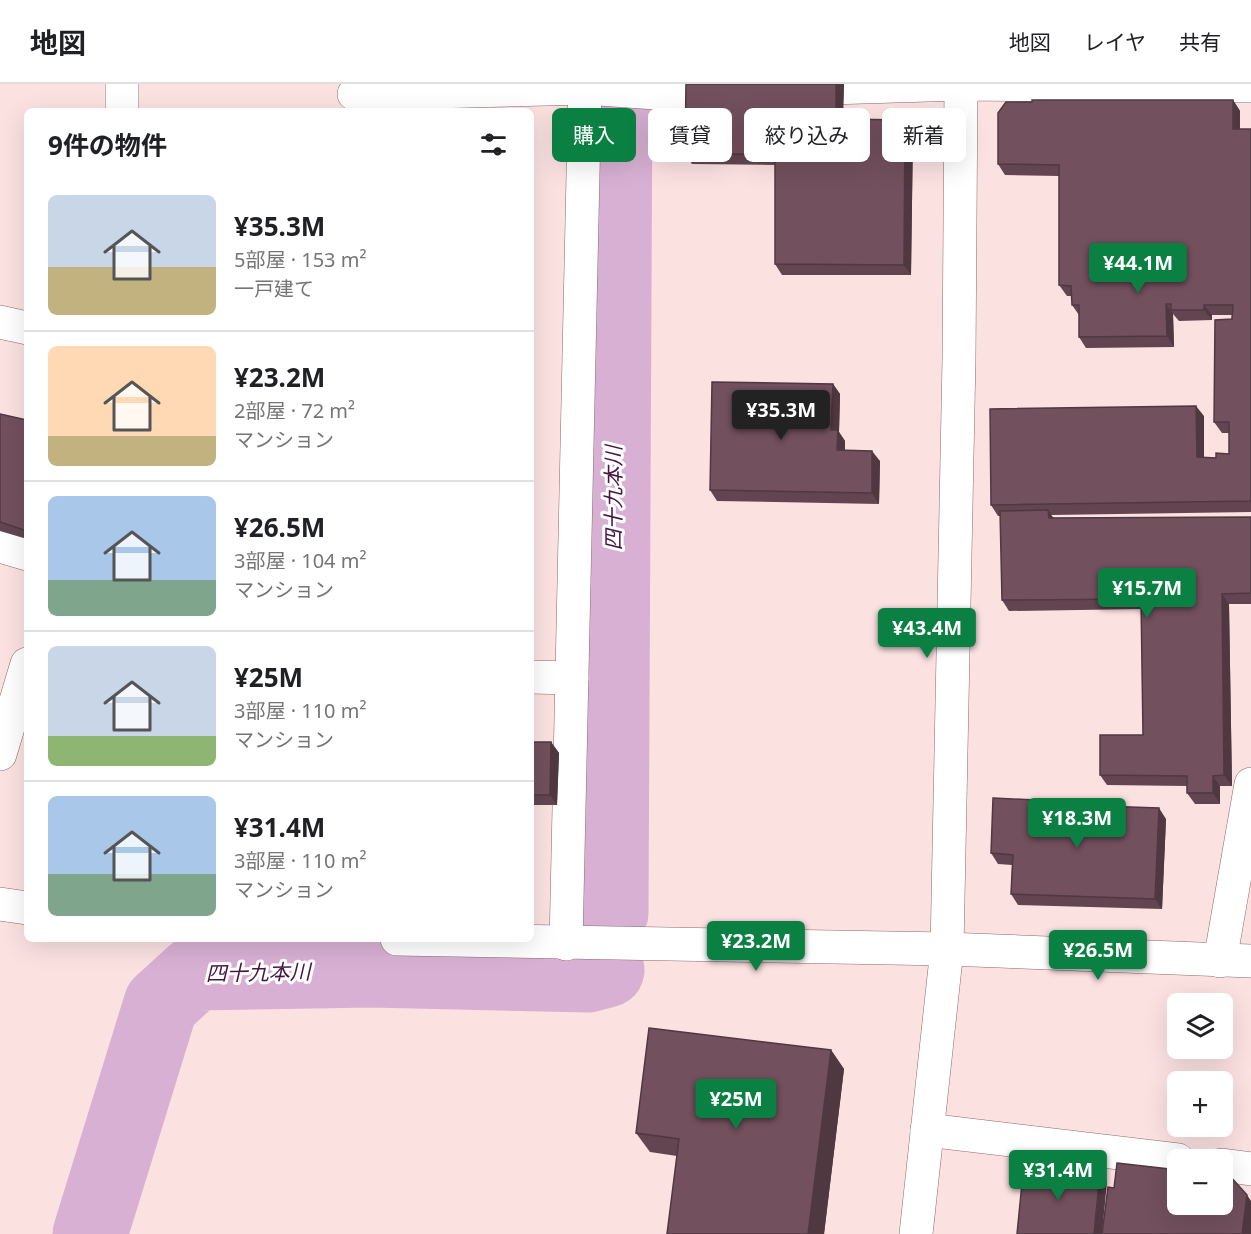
<!DOCTYPE html>
<html lang="ja">
<head>
<meta charset="utf-8">
<style>
	:root { --surface:#fff; --page:#f2f2f2; --text:#202124; --muted:#757577; --line:#e0e0e0; --accent:#0b8043 }
	body { margin:0; font-family:"Noto Sans","Noto Sans JP",sans-serif; background:var(--page); color:var(--text); height:100vh; display:flex; flex-direction:column; font-size:22px; white-space:nowrap }
	* { box-sizing:border-box; margin:0 }
	p { font-size:20px; color:var(--muted) }
	.icon { flex:none; width:33px; height:33px; fill:none; stroke:currentColor; stroke-width:2; stroke-linecap:round; stroke-linejoin:round }
	.map { position:relative; flex:1; overflow:hidden }
	.panel { position:absolute; left:24px; top:24px; width:510px; height:834px; display:flex; flex-direction:column; background:var(--surface); border-radius:9px; box-shadow:0 6px 24px #0002 }
	.panel>* { flex:none }
	.banner { position:absolute; left:552px; top:24px; width:570px; height:54px; display:flex; gap:12px }
	.tools { position:absolute; left:1167px; top:909px; display:grid; gap:12px }
	.tools a { display:grid; place-items:center; width:66px; height:66px; border-radius:9px; background:var(--surface); box-shadow:0 6px 24px #0002; font-size:30px }
	.price { position:absolute; translate:-50% -51px; padding:0 14px; border-radius:6px; background:var(--accent); color:#fff; font-size:20px; line-height:39px; filter:drop-shadow(0 2px 3px #0008) }
	.price::after { content:''; position:absolute; left:50%; top:36px; width:18px; height:14px; margin-left:-9px; background:inherit; clip-path:polygon(0 0,100% 0,50% 100%) }
	.price.current { background:#222; color:#fff }
	ul { padding:0; list-style:none }
	li { display:flex; align-items:center; gap:18px; height:150px; padding:0 24px }
	li+li { border-top:2px solid var(--line) }
	li span { display:grid; place-items:center; flex:none; width:168px; height:120px; border-radius:9px; color:#555 }
	li>.icon { margin-inline-start:auto }
	span .icon { width:72px; height:72px; fill:#fffc; stroke-width:1 }
	li b { font-size:26px }
	h2 { display:flex; justify-content:space-between; align-items:center; height:72px; padding:0 24px; font-size:26px }
	.pill { padding:0 21px; border-radius:9px; background:var(--surface); box-shadow:0 6px 24px #0002; font-size:21px; line-height:54px }
	.pill.current { background:var(--accent); color:#fff }
	header { display:flex; align-items:center; gap:36px; box-sizing:border-box; height:84px; padding:0 30px; background:var(--surface); border-bottom:2px solid var(--line) }
	header strong { font-size:28px }
	nav { display:flex; gap:33px; margin-inline-start:auto; font-size:21px }
	.map>svg:first-child { display:block }
	.lines { fill:none; stroke-linecap:round; stroke-linejoin:round }
	.river { stroke:#d8b0d3; stroke-width:75 }
	.minor-casing { stroke:#90696a; stroke-width:34 }
	.minor { stroke:#fff; stroke-width:33 }
	.wall { fill:#624550 }
	.shaded-wall { fill:#503841 }
	.building { fill:#72505d; stroke:#503841; stroke-width:1.5 }
	.labels { text-anchor:middle; dominant-baseline:central; stroke-width:6; stroke-linejoin:round; paint-order:stroke }
	.water-label { font-size:21px; font-style:italic; fill:#461643; stroke:#fff }
</style>
</head>
<body>
<header>
<strong>地図</strong>
<nav><a>地図</a><a>レイヤ</a><a>共有</a></nav>
</header>
<div class="map">
<svg width="1251" height="1150" viewBox="0 0 1251 1150">
	<rect width="100%" height="100%" fill="#fce1e1"/>
	<g class="lines">
		<!-- river -->
		<g class="river">
			<path d="M 611,829 L 615,0"/>
			<path d="M 90,1150 L 161,920 L 195,889 L 371,886 L 588,891 L 607,886"/>
		</g>
		<!-- minor casing -->
		<g class="minor-casing">
			<g id="minor">
				<path d="M 798,5 L 961,0"/>
				<path d="M 354,10 L 585,4 L 656,9 L 731,7"/>
				<path d="M 122,27 L 122,0"/>
				<path d="M 0,238 L 27,244"/>
				<path d="M 0,462 L 27,470"/>
				<path d="M 531,593 L 572,594"/>
				<path d="M 0,670 L 27,580"/>
				<path d="M 0,820 L 27,824"/>
				<path d="M 397,855 L 947,865 L 1251,877"/>
				<path d="M 566,860 L 585,0"/>
				<path d="M 1220,877 L 1251,700"/>
				<path d="M 927,1046 L 1178,1076"/>
				<path d="M 1222,1081 L 1251,1085"/>
				<path d="M 916,1150 L 947,865 L 959,275 L 961,0 L 1251,2"/>
			</g>
		</g>
		<!-- minor -->
		<use href="#minor" class="minor"/>
	</g>
	<!-- wall -->
	<g class="wall">
		<path d="M 686,0 L 844,0 L 843,30 L 847,35 L 913,47 L 911,191 L 782,191 L 775,180 L 775,81 L 692,80 L 685,69 Z"/>
		<path d="M 1233,16 L 1240,27 L 1240,45 L 1251,45 L 1251,428 L 1051,431 L 1054,434 L 1251,433 L 1251,520 L 1229,520 L 1232,702 L 1220,702 L 1220,720 L 1195,720 L 1187,709 L 1187,702 L 1107,701 L 1100,691 L 1143,651 L 1141,525 L 1009,527 L 1002,516 L 1001,432 L 998,432 L 991,421 L 1204,332 L 1204,373 L 1216,374 L 1229,370 L 1229,349 L 1222,349 L 1214,338 L 1232,231 L 1212,231 L 1212,236 L 1179,237 L 1173,230 L 1174,263 L 1086,264 L 1079,253 L 1079,231 L 1072,221 L 1072,212 L 1067,212 L 1059,201 L 1059,92 L 1005,91 L 998,80 Z"/>
		<path d="M 833,300 L 840,310 L 839,348 L 845,357 L 845,366 L 880,377 L 879,420 L 717,417 L 710,406 Z"/>
		<path d="M 0,330 L 27,336 L 27,455 L 0,447 Z"/>
		<path d="M 531,658 L 551,658 L 559,669 L 557,721 L 531,721 Z"/>
		<path d="M 1035,716 L 1038,719 L 1093,731 L 1093,740 L 1102,741 L 1166,735 L 1162,825 L 1018,821 L 1011,810 L 1012,781 L 998,780 L 991,769 Z"/>
		<path d="M 831,966 L 844,985 L 824,1150 L 667,1150 L 677,1072 L 650,1068 L 636,1049 Z"/>
	</g>
	<!-- shaded-wall -->
	<g class="shaded-wall">
		<path d="M 836,0 L 844,0 L 843,30 L 848,36 L 840,35 L 836,26 Z"/>
		<path d="M 1233,16 L 1240,27 L 1240,55 L 1233,45 Z"/>
		<path d="M 905,36 L 913,47 L 911,191 L 904,181 Z"/>
		<path d="M 1166,220 L 1173,230 L 1174,263 L 1167,252 Z"/>
		<path d="M 1204,221 L 1212,231 L 1212,236 L 1204,226 Z"/>
		<path d="M 833,300 L 840,310 L 839,348 L 845,357 L 845,376 L 837,366 L 831,346 Z"/>
		<path d="M 1196,322 L 1204,332 L 1204,383 L 1197,373 Z"/>
		<path d="M 872,367 L 880,377 L 879,420 L 872,409 Z"/>
		<path d="M 1048,426 L 1055,437 L 1049,434 Z"/>
		<path d="M 1222,510 L 1229,520 L 1232,702 L 1224,691 Z"/>
		<path d="M 551,658 L 559,669 L 557,721 L 550,711 Z"/>
		<path d="M 1213,692 L 1220,702 L 1220,720 L 1213,709 Z"/>
		<path d="M 1086,721 L 1093,731 L 1093,750 L 1086,739 Z"/>
		<path d="M 1159,724 L 1166,735 L 1162,825 L 1155,815 Z"/>
		<path d="M 831,966 L 844,985 L 824,1150 L 808,1150 Z"/>
		<path d="M 1100,1088 L 1107,1098 L 1102,1150 L 1094,1150 Z"/>
		<path d="M 1247,1111 L 1251,1117 L 1251,1150 L 1242,1150 Z"/>
	</g>
	<!-- building -->
	<g class="building">
		<path d="M 686,0 L 836,0 L 836,26 L 841,26 L 840,35 L 905,36 L 904,181 L 775,180 L 775,71 L 685,69 Z"/>
		<path d="M 1032,16 L 1233,16 L 1233,45 L 1251,45 L 1251,417 L 991,421 L 990,325 L 1196,322 L 1197,373 L 1216,374 L 1216,369 L 1229,370 L 1229,338 L 1214,338 L 1215,236 L 1232,235 L 1233,221 L 1204,221 L 1204,226 L 1171,226 L 1171,220 L 1166,220 L 1167,252 L 1079,253 L 1079,221 L 1072,221 L 1071,202 L 1059,201 L 1059,81 L 998,80 L 998,29 L 1006,18 L 1032,18 Z"/>
		<path d="M 712,298 L 833,300 L 831,346 L 838,346 L 837,366 L 872,367 L 872,409 L 710,406 Z"/>
		<path d="M 0,330 L 27,336 L 27,369 L 25,380 L 27,381 L 27,447 L 0,438 Z"/>
		<path d="M 1048,426 L 1049,434 L 1251,433 L 1251,509 L 1222,510 L 1224,691 L 1213,692 L 1213,709 L 1187,709 L 1187,692 L 1100,691 L 1100,651 L 1143,651 L 1141,515 L 1002,516 L 1000,427 Z"/>
		<path d="M 531,658 L 551,658 L 550,711 L 531,711 Z"/>
		<path d="M 993,714 L 1035,716 L 1035,719 L 1086,721 L 1086,739 L 1102,741 L 1102,722 L 1159,724 L 1155,815 L 1011,810 L 1013,771 L 991,769 Z"/>
		<path d="M 649,944 L 831,966 L 808,1150 L 667,1150 L 679,1055 L 636,1049 Z"/>
		<path d="M 1024,1079 L 1100,1088 L 1094,1150 L 1017,1150 Z"/>
		<path d="M 1117,1079 L 1178,1086 L 1178,1120 L 1222,1120 L 1222,1091 L 1229,1091 L 1247,1111 L 1242,1150 L 1102,1150 L 1108,1103 L 1114,1104 Z"/>
	</g>
	<g class="labels">
		<!-- water labels -->
		<g class="water-label">
			<text transform="translate(613 414) rotate(-90)">四十九本川</text>
			<text transform="translate(258 888) rotate(-1)">四十九本川</text>
		</g>
	</g>
</svg>
<div class="tools">
<a><svg class="icon" aria-label="layers" viewBox="0 0 24 24"><path d="M12 4l9 5-9 5-9-5zM3 14l9 5 9-5"/></svg></a>
<a>+</a>
<a>−</a>
</div>
<b class="price" style="left:1138px;top:210px">¥44.1M</b>
<b class="price current" style="left:781px;top:357px">¥35.3M</b>
<b class="price" style="left:1147px;top:535px">¥15.7M</b>
<b class="price" style="left:927px;top:575px">¥43.4M</b>
<b class="price" style="left:1077px;top:765px">¥18.3M</b>
<b class="price" style="left:756px;top:888px">¥23.2M</b>
<b class="price" style="left:1098px;top:897px">¥26.5M</b>
<b class="price" style="left:736px;top:1046px">¥25M</b>
<b class="price" style="left:1058px;top:1117px">¥31.4M</b>
<div class="banner">
<a class="pill current">購入</a>
<a class="pill">賃貸</a>
<a class="pill">絞り込み</a>
<a class="pill">新着</a>
</div>
<section class="panel">
<h2>9件の物件<svg class="icon" aria-label="filters" viewBox="0 0 24 24"><path d="M4 7h16M4 17h16"/><circle cx="9" cy="7" r="2"/><circle cx="15" cy="17" r="2"/></svg></h2>
<ul>
<li><span style="background:linear-gradient(#c9d6e8 60%,#c2b280 0)"><svg class="icon" aria-label="home" viewBox="0 0 24 24"><path d="M3 11l9-7 9 7M6 9v11h12V9"/></svg></span><div><b>¥35.3M</b><p>5部屋 · 153 m²</p><p>一戸建て</p></div></li>
<li><span style="background:linear-gradient(#ffd9b3 75%,#c2b280 0)"><svg class="icon" aria-label="home" viewBox="0 0 24 24"><path d="M3 11l9-7 9 7M6 9v11h12V9"/></svg></span><div><b>¥23.2M</b><p>2部屋 · 72 m²</p><p>マンション</p></div></li>
<li><span style="background:linear-gradient(#a9c7e8 70%,#7fa58c 0)"><svg class="icon" aria-label="home" viewBox="0 0 24 24"><path d="M3 11l9-7 9 7M6 9v11h12V9"/></svg></span><div><b>¥26.5M</b><p>3部屋 · 104 m²</p><p>マンション</p></div></li>
<li><span style="background:linear-gradient(#c9d6e8 75%,#8fb573 0)"><svg class="icon" aria-label="home" viewBox="0 0 24 24"><path d="M3 11l9-7 9 7M6 9v11h12V9"/></svg></span><div><b>¥25M</b><p>3部屋 · 110 m²</p><p>マンション</p></div></li>
<li><span style="background:linear-gradient(#a9c7e8 65%,#7fa58c 0)"><svg class="icon" aria-label="home" viewBox="0 0 24 24"><path d="M3 11l9-7 9 7M6 9v11h12V9"/></svg></span><div><b>¥31.4M</b><p>3部屋 · 110 m²</p><p>マンション</p></div></li>
</ul>
</section>
</div>
</body>
</html>
